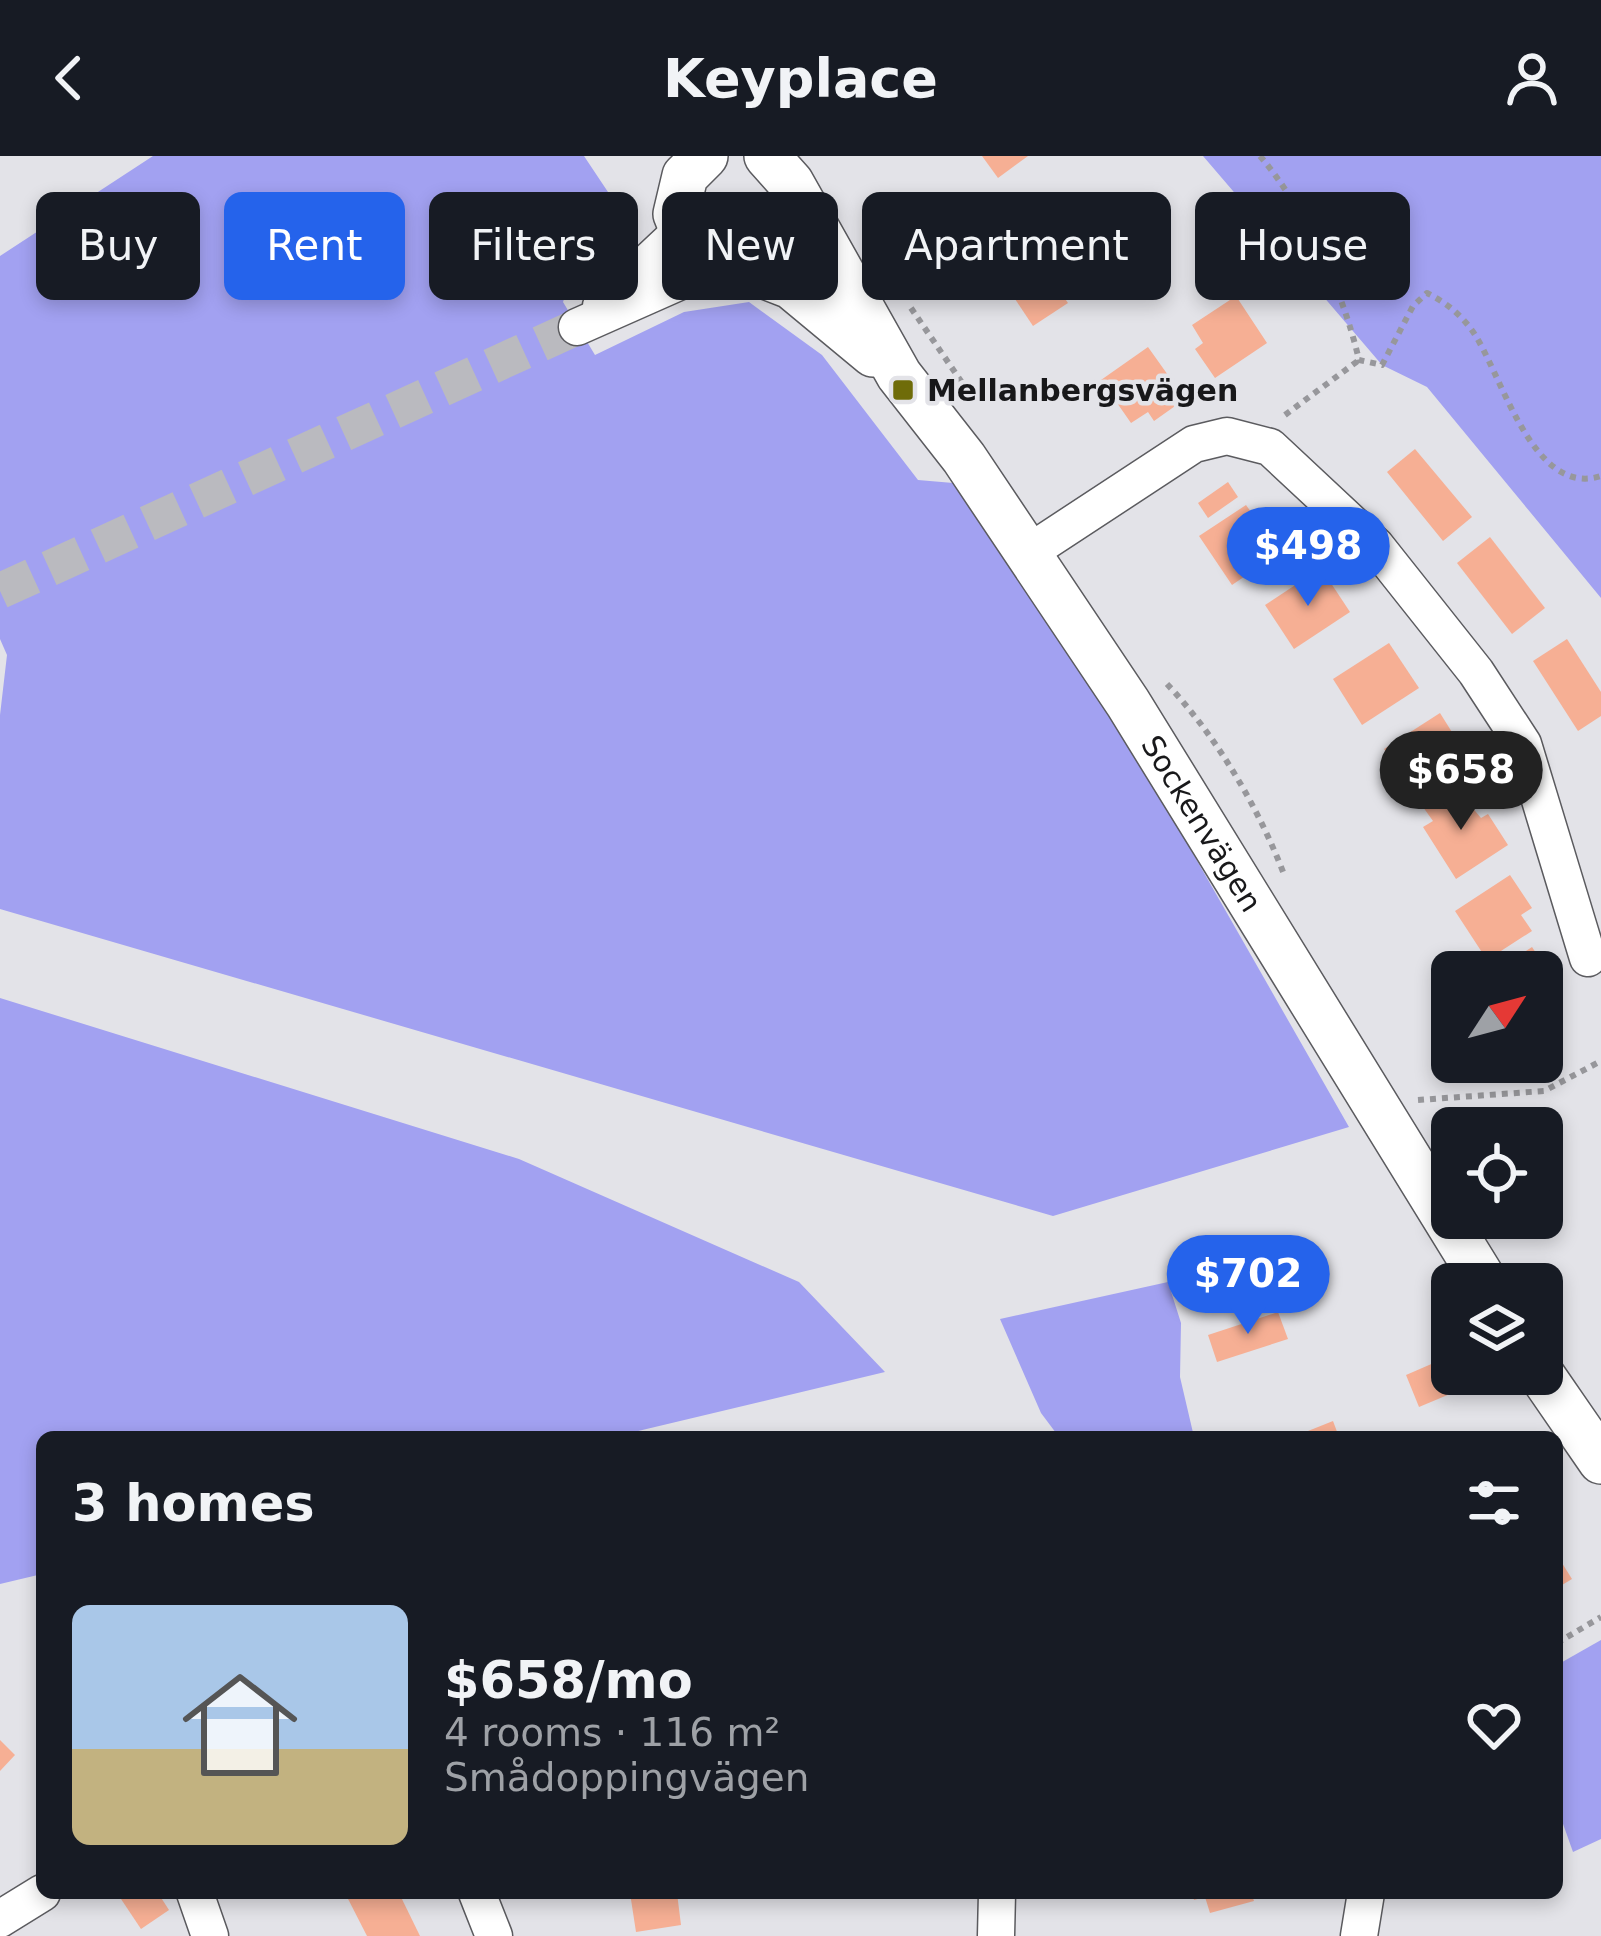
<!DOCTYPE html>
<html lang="en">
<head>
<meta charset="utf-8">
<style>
	:root { --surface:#171b24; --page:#20242c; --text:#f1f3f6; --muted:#9ea1a6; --line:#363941; --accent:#2563eb }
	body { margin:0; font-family:"DejaVu Sans",sans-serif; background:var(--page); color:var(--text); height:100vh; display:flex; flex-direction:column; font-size:45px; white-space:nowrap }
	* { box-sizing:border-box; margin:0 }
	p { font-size:39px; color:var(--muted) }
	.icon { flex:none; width:66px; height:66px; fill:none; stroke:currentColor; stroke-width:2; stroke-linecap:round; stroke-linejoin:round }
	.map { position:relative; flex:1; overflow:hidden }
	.details { position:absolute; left:36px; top:1275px; width:1527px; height:468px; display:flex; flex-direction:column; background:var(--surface); border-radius:18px; box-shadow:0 6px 18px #0003 }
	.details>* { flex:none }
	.banner { position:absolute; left:36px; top:36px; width:1530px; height:108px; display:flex; gap:24px }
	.needle { width:78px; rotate:54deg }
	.tools { position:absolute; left:1431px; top:795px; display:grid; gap:24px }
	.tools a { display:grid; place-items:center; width:132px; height:132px; border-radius:18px; background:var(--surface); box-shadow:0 6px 18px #0003; font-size:60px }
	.price { position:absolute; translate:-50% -102px; padding:0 27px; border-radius:42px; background:var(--accent); color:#fff; font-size:39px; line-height:78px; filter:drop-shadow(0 3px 6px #0008) }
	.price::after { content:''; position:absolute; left:50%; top:72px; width:36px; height:27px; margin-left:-18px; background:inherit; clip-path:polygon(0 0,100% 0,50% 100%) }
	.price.active { background:#222; color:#fff }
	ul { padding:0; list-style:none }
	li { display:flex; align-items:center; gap:36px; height:300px; padding:0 36px }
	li+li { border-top:3px solid var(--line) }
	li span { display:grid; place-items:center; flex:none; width:336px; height:240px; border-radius:18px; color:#555 }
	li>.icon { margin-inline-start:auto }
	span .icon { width:144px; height:144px; fill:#fffc; stroke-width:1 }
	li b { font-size:51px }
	h2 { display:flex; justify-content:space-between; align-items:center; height:144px; padding:0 36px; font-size:51px }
	.tag { padding:0 42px; border-radius:18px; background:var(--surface); box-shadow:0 6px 18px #0003; font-size:42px; line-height:108px }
	.tag.active { background:var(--accent); color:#fff }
	header { display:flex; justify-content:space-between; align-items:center; height:156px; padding:0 36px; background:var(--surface); font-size:54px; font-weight:700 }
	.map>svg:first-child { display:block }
	.forest { fill:#a2a1f1 }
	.building { fill:#f6af94 }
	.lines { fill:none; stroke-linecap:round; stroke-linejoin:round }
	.minor-tunnel { stroke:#bababf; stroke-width:36; stroke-dasharray:36 18; stroke-linecap:butt }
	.minor-casing { stroke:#5b5b5f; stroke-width:39 }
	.tertiary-casing { stroke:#5b5b5f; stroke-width:48 }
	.path { stroke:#97979b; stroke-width:6; stroke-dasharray:6 6; stroke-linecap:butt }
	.minor { stroke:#fff; stroke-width:36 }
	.tertiary { stroke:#fff; stroke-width:45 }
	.poi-dot { fill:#6f6c09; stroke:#e3e3e8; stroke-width:4.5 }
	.labels { text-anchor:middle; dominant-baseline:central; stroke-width:9; stroke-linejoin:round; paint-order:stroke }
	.poi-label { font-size:30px; font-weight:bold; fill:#18181a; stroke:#e3e3e8; text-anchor:start }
	.street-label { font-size:30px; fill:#18181a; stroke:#e3e3e8 }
</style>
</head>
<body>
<header><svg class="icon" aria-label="back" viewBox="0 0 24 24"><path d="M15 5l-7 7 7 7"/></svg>Keyplace<svg class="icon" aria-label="person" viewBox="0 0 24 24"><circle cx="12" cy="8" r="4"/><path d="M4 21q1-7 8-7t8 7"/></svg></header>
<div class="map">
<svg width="1601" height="1780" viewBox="0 0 1601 1780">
	<rect width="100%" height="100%" fill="#e3e3e8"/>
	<!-- forest -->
	<g class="forest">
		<path d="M 153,0 L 584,0 L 612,42 L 587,78 L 563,146 L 595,199 L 684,156 L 749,146 L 822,199 L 918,324 L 965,328 L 1050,447 L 1349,971 L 1053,1060 L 0,753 L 0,559 L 7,499 L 0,483 L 0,100 Z"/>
		<path d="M 1203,0 L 1601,0 L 1601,442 L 1427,231 L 1382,209 Z"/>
		<path d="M 0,842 L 519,1003 L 799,1126 L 885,1216 L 613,1281 L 42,1281 L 42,1418 L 0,1428 Z"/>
		<path d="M 1168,1126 L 1181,1167 L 1180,1221 L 1194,1281 L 1059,1281 L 1041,1257 L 1000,1163 Z"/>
		<path d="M 1601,1484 L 1601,1683 L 1573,1696 L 1557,1651 L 1557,1509 Z"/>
	</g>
	<!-- building -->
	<g class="building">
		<path d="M 982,0 L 1028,0 L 998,22 Z"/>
		<path d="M 1039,105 L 1068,147 L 1033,170 L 1005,128 Z"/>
		<path d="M 1236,140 L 1267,187 L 1215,222 L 1195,193 L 1203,187 L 1192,169 Z"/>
		<path d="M 1148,191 L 1185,243 L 1154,265 L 1148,256 L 1131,267 L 1101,224 Z"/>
		<path d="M 1415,293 L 1472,361 L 1443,385 L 1387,316 Z"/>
		<path d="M 1228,326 L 1238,341 L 1208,362 L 1198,347 Z"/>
		<path d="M 1246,349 L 1256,363 L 1262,359 L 1285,393 L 1232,429 L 1199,380 Z"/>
		<path d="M 1490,381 L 1545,452 L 1512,478 L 1457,407 Z"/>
		<path d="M 1321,412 L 1350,456 L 1294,493 L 1265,449 Z"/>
		<path d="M 1567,483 L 1601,536 L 1601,560 L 1578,575 L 1533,505 Z"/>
		<path d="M 1389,487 L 1419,532 L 1362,569 L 1333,523 Z"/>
		<path d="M 1440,557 L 1470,605 L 1413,641 L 1384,593 Z"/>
		<path d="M 1454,630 L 1481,662 L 1488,658 L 1508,689 L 1456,723 L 1423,671 L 1433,665 L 1423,651 Z"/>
		<path d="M 1510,719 L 1532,752 L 1521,759 L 1532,775 L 1487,804 L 1455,755 Z"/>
		<path d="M 1532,791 L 1544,809 L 1534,816 L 1512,816 L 1506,808 Z"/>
		<path d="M 1278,1156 L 1288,1183 L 1217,1206 L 1208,1179 Z"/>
		<path d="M 1436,1206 L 1450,1238 L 1419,1251 L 1406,1219 Z"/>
		<path d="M 1333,1265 L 1339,1281 L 1293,1281 Z"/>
		<path d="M 1557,1399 L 1572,1423 L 1557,1432 Z"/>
		<path d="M 0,1584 L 15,1599 L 0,1615 Z"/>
		<path d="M 124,1737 L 158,1737 L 169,1754 L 141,1773 L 119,1740 Z"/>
		<path d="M 345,1737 L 399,1737 L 420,1780 L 367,1780 Z"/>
		<path d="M 630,1737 L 677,1737 L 681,1769 L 636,1776 Z"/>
		<path d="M 1192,1737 L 1251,1737 L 1254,1745 L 1210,1757 L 1205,1741 L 1194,1744 Z"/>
	</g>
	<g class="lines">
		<!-- minor-tunnel -->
		<path class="minor-tunnel" d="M 0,435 L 577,171"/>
		<!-- minor casing -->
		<g class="minor-casing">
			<g id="minor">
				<path d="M 601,150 L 682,74"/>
				<path d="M 577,171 L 726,105"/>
				<path d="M 1028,397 L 1194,288 L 1227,280 L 1270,291 L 1376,390 L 1476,516 L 1523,588 L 1588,802"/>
				<path d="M 195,1737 L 210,1780"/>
				<path d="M 477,1737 L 494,1780"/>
				<path d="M 0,1763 L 42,1737"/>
				<path d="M 996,1780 L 997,1737"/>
				<path d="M 1359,1780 L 1366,1737"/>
			</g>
		</g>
		<!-- tertiary casing -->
		<g class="tertiary-casing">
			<g id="tertiary">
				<path d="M 705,0 L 685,20 L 676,58 C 698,123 803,124 800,45"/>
				<path id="s1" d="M 767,0 L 791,27 L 899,219 L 964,302 L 1128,547 L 1486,1128"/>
				<path d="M 729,106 L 791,130 L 873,198"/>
				<path d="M 1541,1218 L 1601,1305"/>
			</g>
		</g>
		<!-- path -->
		<g class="path">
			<path d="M 1260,0 C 1306,54 1343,135 1359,204 L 1382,209 L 1413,150 L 1427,137 C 1445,146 1459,157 1471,173 C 1500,211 1531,343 1601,320"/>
			<path d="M 911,152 L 978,250"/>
			<path d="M 1285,259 L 1359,204"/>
			<path d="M 1167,528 C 1217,581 1259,652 1285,721"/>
			<path d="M 1418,944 L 1544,935 L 1601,905"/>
			<path d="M 1542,1164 L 1553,1181"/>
			<path d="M 1557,1487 L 1601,1461"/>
		</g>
		<!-- minor -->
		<use href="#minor" class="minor"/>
		<!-- tertiary -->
		<use href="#tertiary" class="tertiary"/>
	</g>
	<!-- markers -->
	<rect class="poi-dot" x="891" y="222" width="24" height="24" rx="6"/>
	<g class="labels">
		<!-- poi labels -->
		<g class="poi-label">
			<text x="927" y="234">Mellanbergsvägen</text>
		</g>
		<!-- street labels -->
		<g class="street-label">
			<text stroke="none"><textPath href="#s1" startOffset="798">Sockenvägen</textPath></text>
		</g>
	</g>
</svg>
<div class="tools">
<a><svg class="needle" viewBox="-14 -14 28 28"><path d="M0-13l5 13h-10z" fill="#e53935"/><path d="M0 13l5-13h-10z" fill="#9ea1a6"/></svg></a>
<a><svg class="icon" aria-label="locate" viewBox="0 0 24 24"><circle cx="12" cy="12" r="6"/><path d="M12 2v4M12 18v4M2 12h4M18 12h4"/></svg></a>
<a><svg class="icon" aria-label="layers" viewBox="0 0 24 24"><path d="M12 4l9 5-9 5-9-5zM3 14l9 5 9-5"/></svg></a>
</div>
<b class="price" style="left:1308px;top:453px">$498</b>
<b class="price active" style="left:1461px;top:677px">$658</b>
<b class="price" style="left:1248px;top:1181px">$702</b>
<div class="banner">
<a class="tag">Buy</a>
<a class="tag active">Rent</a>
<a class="tag">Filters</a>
<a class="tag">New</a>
<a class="tag">Apartment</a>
<a class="tag">House</a>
</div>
<section class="details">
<h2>3 homes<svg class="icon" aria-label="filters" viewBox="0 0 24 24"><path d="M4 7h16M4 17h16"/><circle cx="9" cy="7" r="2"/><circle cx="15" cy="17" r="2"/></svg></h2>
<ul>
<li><span style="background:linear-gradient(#a9c7e8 60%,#c2b280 0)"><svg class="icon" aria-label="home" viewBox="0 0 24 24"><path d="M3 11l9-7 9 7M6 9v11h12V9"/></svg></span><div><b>$658/mo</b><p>4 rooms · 116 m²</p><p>Smådoppingvägen</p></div><svg class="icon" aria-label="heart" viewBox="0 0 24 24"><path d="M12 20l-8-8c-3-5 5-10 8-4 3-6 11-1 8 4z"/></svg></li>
</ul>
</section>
</div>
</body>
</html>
